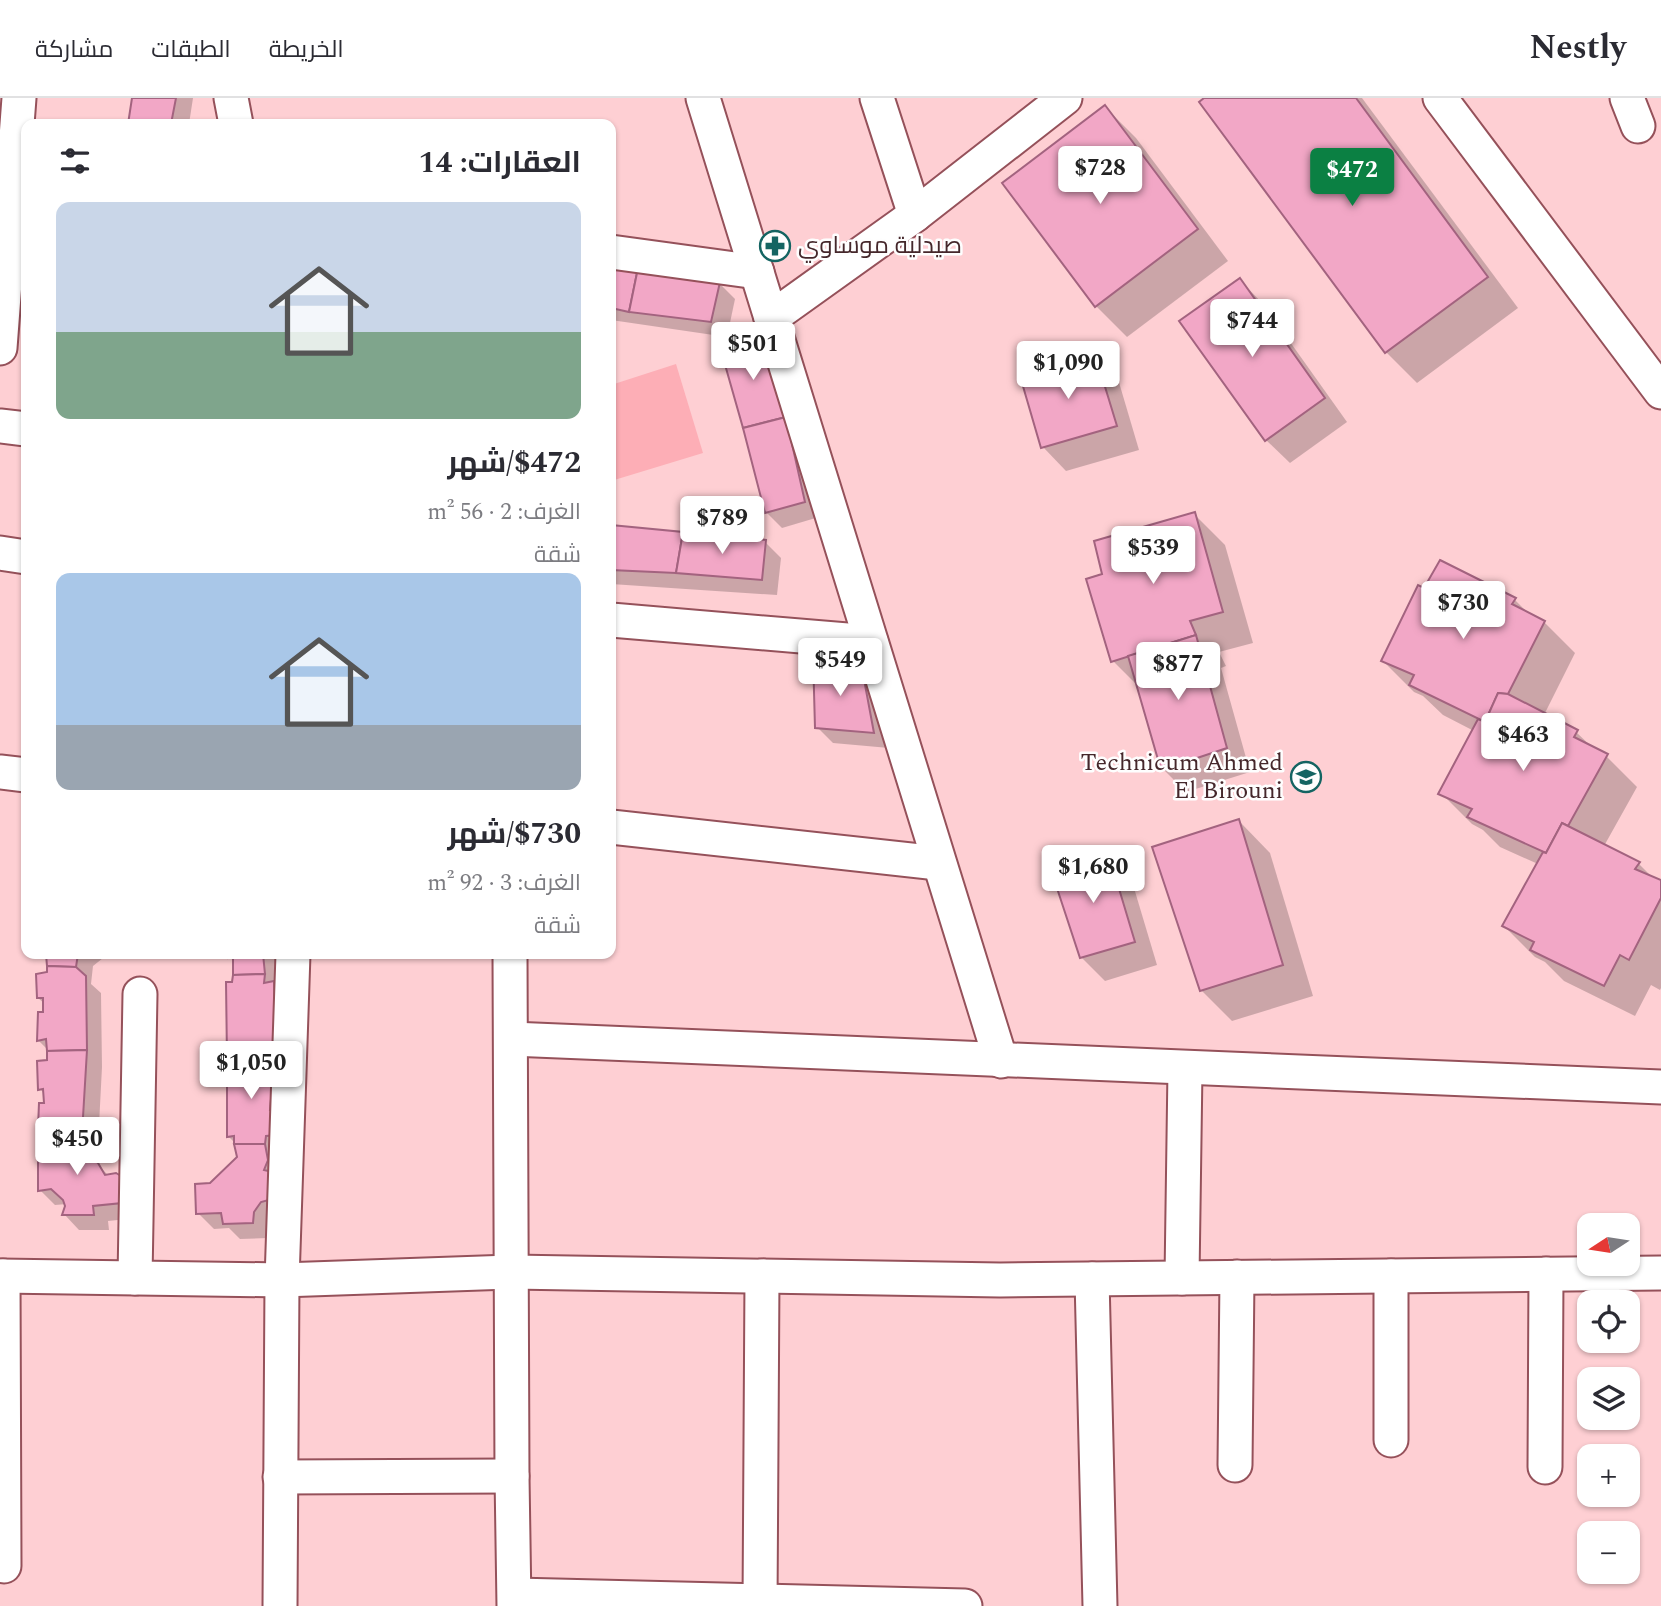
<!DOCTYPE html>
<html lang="ar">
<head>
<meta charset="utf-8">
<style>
	:root { --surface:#fff; --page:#f2f2f3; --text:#2b2b33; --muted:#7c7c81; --line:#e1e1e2; --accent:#0b8043 }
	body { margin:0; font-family:Spectral,Cairo,serif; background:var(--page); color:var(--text); direction:rtl; height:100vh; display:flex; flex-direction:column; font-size:26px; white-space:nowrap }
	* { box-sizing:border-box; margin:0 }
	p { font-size:23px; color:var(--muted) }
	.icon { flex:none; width:38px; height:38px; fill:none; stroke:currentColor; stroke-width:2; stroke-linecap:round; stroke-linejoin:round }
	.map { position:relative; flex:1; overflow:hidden; direction:ltr }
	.side { position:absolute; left:21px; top:21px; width:595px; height:840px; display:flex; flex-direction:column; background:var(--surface); border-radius:14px; box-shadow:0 2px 5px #0004; direction:rtl }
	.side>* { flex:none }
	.needle { width:46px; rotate:258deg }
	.fabs { position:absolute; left:1577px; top:1115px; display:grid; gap:14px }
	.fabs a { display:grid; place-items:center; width:63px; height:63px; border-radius:14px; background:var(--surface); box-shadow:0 2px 5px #0004; font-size:35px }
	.price { position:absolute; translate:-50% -60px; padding:0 16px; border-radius:7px; background:#fff; color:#222; font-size:23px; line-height:46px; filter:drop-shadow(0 2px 4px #0008) }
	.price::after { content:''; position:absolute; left:50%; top:42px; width:21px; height:16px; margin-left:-10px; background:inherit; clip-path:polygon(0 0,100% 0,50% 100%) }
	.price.selected { background:var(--accent); color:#fff }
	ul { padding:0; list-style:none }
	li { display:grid; align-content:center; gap:14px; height:371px; padding:0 35px }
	li span { display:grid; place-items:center; height:217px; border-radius:14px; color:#555 }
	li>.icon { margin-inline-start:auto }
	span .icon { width:126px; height:126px; fill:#fffc; stroke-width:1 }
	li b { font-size:30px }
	h2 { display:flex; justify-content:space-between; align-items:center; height:84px; padding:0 35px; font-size:30px }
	header { display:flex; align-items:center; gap:42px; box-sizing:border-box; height:98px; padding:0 35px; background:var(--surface); border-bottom:2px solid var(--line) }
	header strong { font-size:33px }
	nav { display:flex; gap:38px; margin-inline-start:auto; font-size:24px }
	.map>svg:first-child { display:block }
	.grass { fill:#fdaeb6 }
	.shadow { fill:#0003 }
	.building { fill:#f2a7c6; stroke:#a3637f; stroke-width:2 }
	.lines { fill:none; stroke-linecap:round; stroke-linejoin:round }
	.minor-casing { stroke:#95515a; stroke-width:37 }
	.minor { stroke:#fff; stroke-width:33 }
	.labels { text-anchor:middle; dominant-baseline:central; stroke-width:5; stroke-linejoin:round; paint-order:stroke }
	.poi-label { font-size:24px; fill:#45272b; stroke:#fefefe; text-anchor:start }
</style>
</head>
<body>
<header>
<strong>Nestly</strong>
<nav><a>الخريطة</a><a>الطبقات</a><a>مشاركة</a></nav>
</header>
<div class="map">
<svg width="1661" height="1508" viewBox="0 0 1661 1508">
	<rect width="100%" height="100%" fill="#fecfd3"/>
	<!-- grass -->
	<path class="grass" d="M 676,266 L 703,355 L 611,383 L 611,287 Z"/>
	<!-- shadow -->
	<g class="shadow">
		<path d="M 132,0 L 193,0 L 189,26 L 129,26 Z"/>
		<path d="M 1207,0 L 1362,0 L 1518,210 L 1417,285 L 1386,254 Z"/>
		<path d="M 1105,9 L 1136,40 L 1228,163 L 1127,239 L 1096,208 Z"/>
		<path d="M 611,167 L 720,186 L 735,201 L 727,239 L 611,222 Z"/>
		<path d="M 1240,182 L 1263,206 L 1347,324 L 1290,365 L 1266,342 Z"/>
		<path d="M 763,240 L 819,419 L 782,430 L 766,414 Z"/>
		<path d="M 1095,258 L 1118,281 L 1139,352 L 1066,373 L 1043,349 Z"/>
		<path d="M 1194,416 L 1225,447 L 1253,545 L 1219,554 L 1226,568 L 1221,570 L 1250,674 L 1186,694 L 1163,671 L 1139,589 L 1113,563 L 1105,478 Z"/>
		<path d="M 611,429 L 765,444 L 781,460 L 777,497 L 611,486 Z"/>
		<path d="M 1515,502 L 1531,518 L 1544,524 L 1575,555 L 1544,617 L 1576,634 L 1595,652 L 1606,658 L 1637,689 L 1604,748 L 1639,766 L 1655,782 L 1661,784 L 1661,890 L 1660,892 L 1651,887 L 1635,918 L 1564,883 L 1545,864 L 1535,859 L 1504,828 L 1538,766 L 1500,749 L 1483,732 L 1472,726 L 1441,695 L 1474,633 L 1443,617 L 1423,598 L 1414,594 L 1383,563 Z"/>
		<path d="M 862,577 L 878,593 L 889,650 L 833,645 L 817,629 Z"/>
		<path d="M 1239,723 L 1270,755 L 1313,898 L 1232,923 L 1201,892 Z"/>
		<path d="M 1108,756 L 1131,780 L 1157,867 L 1105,883 L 1081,859 Z"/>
		<path d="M 48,856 L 108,856 L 93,868 L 91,886 L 101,895 L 102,969 L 97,1066 L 109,1078 L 137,1120 L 108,1123 L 109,1132 L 79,1132 L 64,1116 L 67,1106 L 55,1107 L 40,1092 L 56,1061 L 52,1041 L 40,1029 L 46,1007 L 45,996 L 40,991 L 49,964 L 49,953 L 38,942 L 45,916 L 45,906 L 38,900 L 49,876 Z"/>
		<path d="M 226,856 L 289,856 L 275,868 L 278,873 L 268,1140 L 240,1141 L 229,1130 L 214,1131 L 198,1115 L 211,1087 L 238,1059 L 237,1047 L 228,1038 L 235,864 Z"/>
	</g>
	<!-- building -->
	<g class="building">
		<path d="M 132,0 L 176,0 L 171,26 L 128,26 Z"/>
		<path d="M 1204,0 L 1356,0 L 1488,179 L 1385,255 L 1199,4 Z"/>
		<path d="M 1105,7 L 1198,131 L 1095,209 L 1002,85 Z"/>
		<path d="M 611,165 L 638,170 L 629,214 L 611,210 Z"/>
		<path d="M 638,170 L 720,184 L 711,224 L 629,214 Z"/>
		<path d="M 1240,180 L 1325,300 L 1265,343 L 1179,223 Z"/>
		<path d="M 763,238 L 786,319 L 743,330 L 720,249 Z"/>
		<path d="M 1095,256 L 1117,328 L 1041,350 L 1020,278 Z"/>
		<path d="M 786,319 L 805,404 L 765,415 L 743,330 Z"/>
		<path d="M 1195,414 L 1223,514 L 1190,523 L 1196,537 L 1111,564 L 1086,481 L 1102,476 L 1094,443 Z"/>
		<path d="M 611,427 L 683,434 L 676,475 L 611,472 Z"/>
		<path d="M 683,434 L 766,442 L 762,482 L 676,475 Z"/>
		<path d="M 1440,462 L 1516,500 L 1512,506 L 1545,523 L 1508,596 L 1498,595 L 1485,624 L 1409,587 L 1414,577 L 1381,563 L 1418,487 L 1424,490 Z"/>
		<path d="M 1196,537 L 1227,650 L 1161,672 L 1128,558 Z"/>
		<path d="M 813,557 L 863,576 L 874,635 L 815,630 Z"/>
		<path d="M 1498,595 L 1508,596 L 1578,632 L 1574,639 L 1608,656 L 1568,728 L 1562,725 L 1546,755 L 1467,719 L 1472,711 L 1438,696 L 1478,621 L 1485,624 Z"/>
		<path d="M 1239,721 L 1283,867 L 1200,893 L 1152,749 Z"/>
		<path d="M 1562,725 L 1640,764 L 1635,771 L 1661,782 L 1661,800 L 1629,862 L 1620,857 L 1604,888 L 1530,852 L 1534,844 L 1502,828 L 1543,754 L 1546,755 Z"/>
		<path d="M 1108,754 L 1135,844 L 1080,860 L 1051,772 Z"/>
		<path d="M 46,856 L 78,856 L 76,869 L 47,868 Z"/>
		<path d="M 224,856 L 263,856 L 265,876 L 233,877 L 233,858 L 228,860 Z"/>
		<path d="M 47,868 L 76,869 L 86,878 L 87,952 L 47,953 L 46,941 L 37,943 L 38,914 L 43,914 L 43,900 L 37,900 L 36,876 L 47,874 Z"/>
		<path d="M 265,876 L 264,885 L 274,883 L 276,950 L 263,950 L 264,960 L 227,961 L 226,884 L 232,884 L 233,877 Z"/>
		<path d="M 87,952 L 82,1036 L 50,1038 L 49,1030 L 38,1030 L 39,1005 L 44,1005 L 43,991 L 38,992 L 37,963 L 47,962 L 47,953 Z"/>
		<path d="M 264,960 L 266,972 L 275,972 L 280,1000 L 271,1001 L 270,1012 L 278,1012 L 278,1037 L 266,1038 L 265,1046 L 234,1046 L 234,1038 L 227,1039 L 227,961 Z"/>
		<path d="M 82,1036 L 81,1052 L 98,1065 L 105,1077 L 116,1075 L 121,1078 L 122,1105 L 93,1108 L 94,1117 L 62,1117 L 65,1108 L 63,1102 L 51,1091 L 38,1093 L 38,1064 L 54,1060 L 48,1056 L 50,1038 Z"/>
		<path d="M 234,1046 L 265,1046 L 268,1062 L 264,1072 L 277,1075 L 276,1100 L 261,1104 L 254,1114 L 253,1125 L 223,1126 L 221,1115 L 196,1116 L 195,1086 L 210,1085 L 237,1059 Z"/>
	</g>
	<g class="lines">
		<!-- minor casing -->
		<g class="minor-casing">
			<g id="minor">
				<path d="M 231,0 L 236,26"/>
				<path d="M 703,0 L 1001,963"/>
				<path d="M 877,0 L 915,117"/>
				<path d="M 1440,0 L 1661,294"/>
				<path d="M 1627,0 L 1638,28"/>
				<path d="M 611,154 L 757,174"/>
				<path d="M 771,220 L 915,117 L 1065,0"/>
				<path d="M 0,250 L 19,0"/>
				<path d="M 0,328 L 26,331"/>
				<path d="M 0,455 L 26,459"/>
				<path d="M 611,522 L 871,544"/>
				<path d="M 0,674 L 26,677"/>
				<path d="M 611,729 L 938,765"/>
				<path d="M 510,856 L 512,1378 L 514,1508"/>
				<path d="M 511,941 L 1661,989"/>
				<path d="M 0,1178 L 282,1182 L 512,1174 L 1000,1182 L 1661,1175"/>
				<path d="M 3,1178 L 4,1468"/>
				<path d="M 1391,1178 L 1391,1342"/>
				<path d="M 135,1180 L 140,896"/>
				<path d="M 1182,1180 L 1185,971"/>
				<path d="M 1092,1181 L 1100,1508"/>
				<path d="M 1235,1367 L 1237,1179"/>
				<path d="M 1545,1369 L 1546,1176"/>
				<path d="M 280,1379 L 512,1378"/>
				<path d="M 515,1497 L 965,1508"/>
				<path d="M 280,1508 L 282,1182 L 293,856"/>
				<path d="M 760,1508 L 762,1178"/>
			</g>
		</g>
		<!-- minor -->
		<use href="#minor" class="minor"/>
	</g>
	<!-- icons -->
	<defs>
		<g id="pharmacy-ring" transform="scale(1.575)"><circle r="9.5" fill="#fefefe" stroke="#146462" stroke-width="1.5"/><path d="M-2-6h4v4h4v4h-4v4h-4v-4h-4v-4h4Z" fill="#146462"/></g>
		<g id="school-ring" transform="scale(1.575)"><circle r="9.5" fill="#fefefe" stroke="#146462" stroke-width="1.5"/><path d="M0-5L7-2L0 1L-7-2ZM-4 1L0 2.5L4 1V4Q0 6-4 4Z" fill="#146462"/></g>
	</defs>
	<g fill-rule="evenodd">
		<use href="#pharmacy-ring" x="775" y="148"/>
		<use href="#school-ring" x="1306" y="679"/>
	</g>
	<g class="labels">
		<!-- poi labels -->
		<g class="poi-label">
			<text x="798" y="148">صيدلية موساوي</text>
			<text x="1283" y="665" text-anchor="end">Technicum Ahmed<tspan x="1283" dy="28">El Birouni</tspan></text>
		</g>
	</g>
</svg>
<div class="fabs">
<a><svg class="needle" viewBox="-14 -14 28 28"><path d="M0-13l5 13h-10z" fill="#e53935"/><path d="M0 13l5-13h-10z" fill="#7c7c81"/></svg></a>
<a><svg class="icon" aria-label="locate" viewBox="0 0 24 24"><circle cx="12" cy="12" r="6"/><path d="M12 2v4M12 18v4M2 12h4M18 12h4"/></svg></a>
<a><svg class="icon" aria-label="layers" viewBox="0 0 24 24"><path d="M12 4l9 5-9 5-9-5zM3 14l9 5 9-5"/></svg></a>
<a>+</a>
<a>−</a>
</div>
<b class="price" style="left:1100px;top:108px">$728</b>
<b class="price selected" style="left:1352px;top:110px">$472</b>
<b class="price" style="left:1252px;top:261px">$744</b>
<b class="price" style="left:753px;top:284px">$501</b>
<b class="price" style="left:1068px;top:303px">$1,090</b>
<b class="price" style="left:722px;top:458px">$789</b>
<b class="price" style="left:1153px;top:488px">$539</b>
<b class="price" style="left:1463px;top:543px">$730</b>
<b class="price" style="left:840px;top:600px">$549</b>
<b class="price" style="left:1178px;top:604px">$877</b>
<b class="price" style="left:1523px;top:675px">$463</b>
<b class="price" style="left:1093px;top:807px">$1,680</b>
<b class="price" style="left:251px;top:1003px">$1,050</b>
<b class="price" style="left:77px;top:1079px">$450</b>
<section class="side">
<h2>العقارات: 14<svg class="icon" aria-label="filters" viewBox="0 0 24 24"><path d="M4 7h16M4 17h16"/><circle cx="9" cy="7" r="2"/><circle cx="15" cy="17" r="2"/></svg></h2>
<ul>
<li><span style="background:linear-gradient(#c9d6e8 60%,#7fa58c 0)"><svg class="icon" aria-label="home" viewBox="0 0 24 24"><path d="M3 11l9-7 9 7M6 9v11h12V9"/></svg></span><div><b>$472/شهر</b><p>الغرف: 2 · 56 m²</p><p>شقة</p></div></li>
<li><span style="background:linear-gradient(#a9c7e8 70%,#9aa5b1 0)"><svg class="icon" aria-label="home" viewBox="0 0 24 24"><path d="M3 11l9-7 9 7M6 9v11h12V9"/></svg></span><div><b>$730/شهر</b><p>الغرف: 3 · 92 m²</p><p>شقة</p></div></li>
</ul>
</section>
</div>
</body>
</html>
